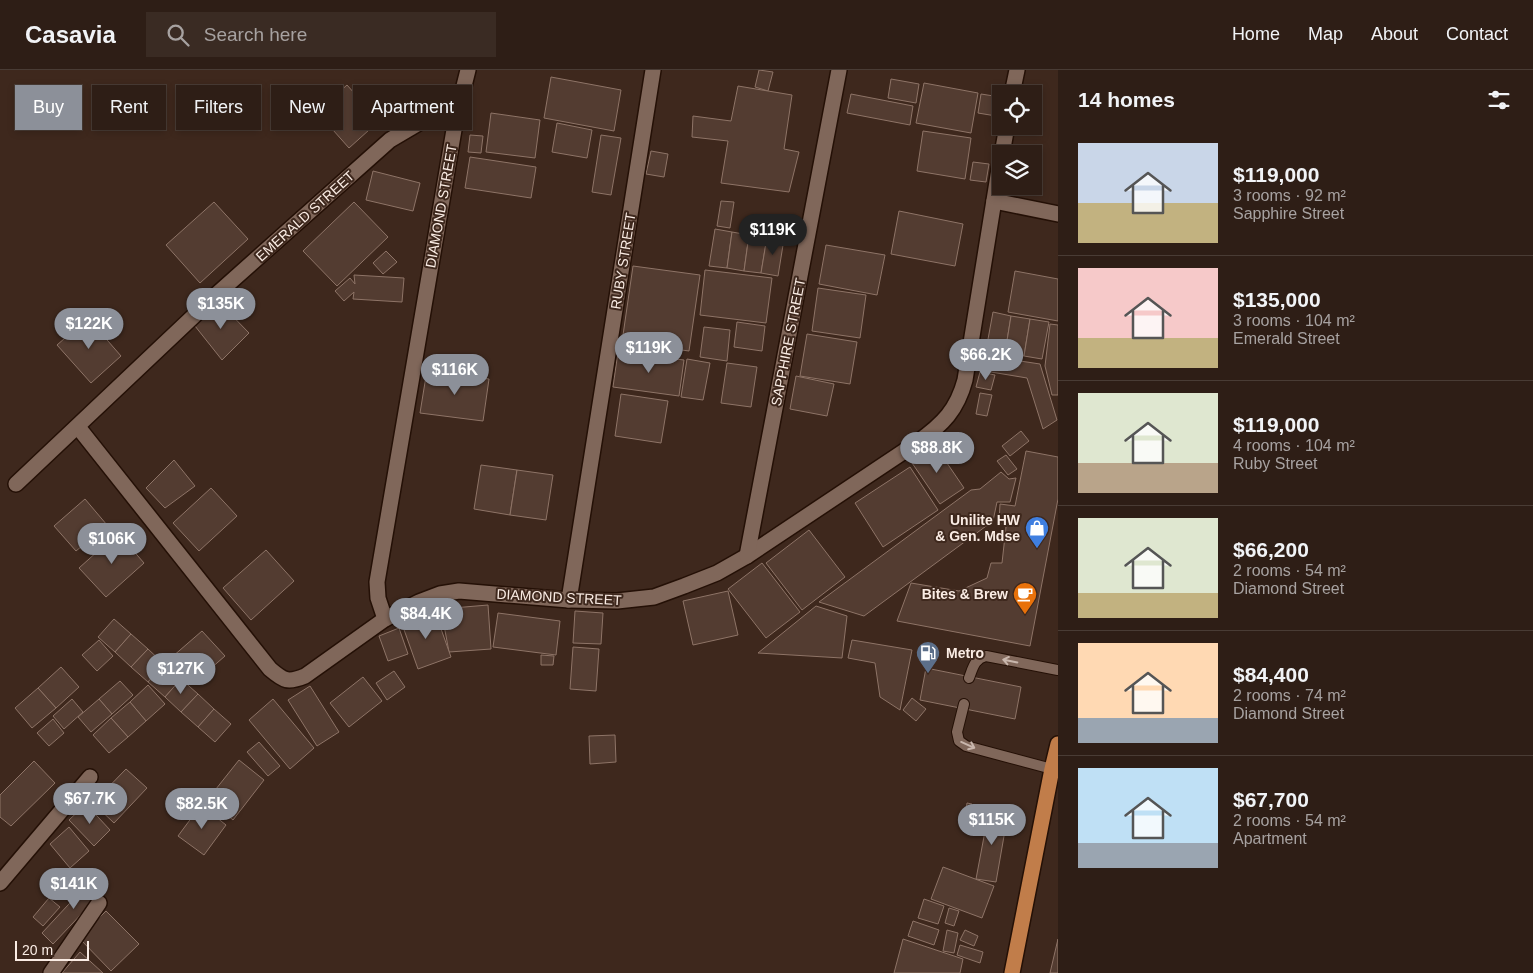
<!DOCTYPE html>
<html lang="en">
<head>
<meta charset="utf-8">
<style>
	:root { --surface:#2e1e16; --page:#3a2b23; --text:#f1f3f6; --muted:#a7a2a1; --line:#493c35; --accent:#8c9099 }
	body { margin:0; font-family:Helvetica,sans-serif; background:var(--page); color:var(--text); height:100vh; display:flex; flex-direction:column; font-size:19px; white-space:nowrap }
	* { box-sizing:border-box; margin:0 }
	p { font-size:16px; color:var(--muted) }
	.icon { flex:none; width:28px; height:28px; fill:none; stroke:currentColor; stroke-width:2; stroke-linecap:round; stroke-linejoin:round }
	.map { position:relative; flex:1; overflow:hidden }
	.details { display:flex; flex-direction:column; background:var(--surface); width:475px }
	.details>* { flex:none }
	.hud { position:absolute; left:15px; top:15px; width:475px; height:45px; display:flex; gap:10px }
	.tools { position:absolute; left:992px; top:15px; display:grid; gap:10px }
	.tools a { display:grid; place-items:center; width:50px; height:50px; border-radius:0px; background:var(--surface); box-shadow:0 2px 8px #0003,0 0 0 1px var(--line); font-size:25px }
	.scale { position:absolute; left:15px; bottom:12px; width:74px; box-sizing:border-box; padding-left:5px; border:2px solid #faece4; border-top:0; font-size:14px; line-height:18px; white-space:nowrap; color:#faece4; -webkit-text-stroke:4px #3e281d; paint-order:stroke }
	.price { position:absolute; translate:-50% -42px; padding:0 11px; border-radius:18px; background:var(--accent); color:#fff; font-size:16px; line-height:32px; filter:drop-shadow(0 1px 2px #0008) }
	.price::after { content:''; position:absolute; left:50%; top:30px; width:15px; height:11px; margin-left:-8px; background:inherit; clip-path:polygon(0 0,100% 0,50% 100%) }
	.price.on { background:#222; color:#fff }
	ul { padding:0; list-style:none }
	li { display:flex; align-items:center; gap:15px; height:125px; padding:0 20px }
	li+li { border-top:1px solid var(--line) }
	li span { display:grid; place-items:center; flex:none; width:140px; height:100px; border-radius:0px; color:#555 }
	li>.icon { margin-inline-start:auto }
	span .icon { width:60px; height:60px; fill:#fffc; stroke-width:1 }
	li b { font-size:21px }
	h2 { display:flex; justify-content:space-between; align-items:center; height:60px; padding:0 20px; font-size:21px }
	.pill { padding:0 18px; border-radius:0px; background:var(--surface); box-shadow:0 2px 8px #0003,0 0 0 1px var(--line); font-size:18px; line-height:45px }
	.pill.on { background:var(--accent); color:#fff }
	header { display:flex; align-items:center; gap:30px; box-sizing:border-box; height:70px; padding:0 25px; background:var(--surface); border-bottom:1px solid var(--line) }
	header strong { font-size:24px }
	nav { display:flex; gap:28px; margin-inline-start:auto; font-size:18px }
	.search { width:350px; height:45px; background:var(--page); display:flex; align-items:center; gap:12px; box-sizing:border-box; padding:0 18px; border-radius:0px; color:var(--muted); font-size:19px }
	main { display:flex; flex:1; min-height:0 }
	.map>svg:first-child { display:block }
	.building { fill:#533c31; stroke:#8e7467 }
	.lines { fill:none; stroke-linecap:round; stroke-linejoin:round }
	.lane-casing { stroke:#241006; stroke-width:12 }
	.street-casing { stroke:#241006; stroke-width:18 }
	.primary-casing { stroke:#241006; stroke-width:18 }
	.lane { stroke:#80675a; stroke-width:10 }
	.street { stroke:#80675a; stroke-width:15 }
	.primary { stroke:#c17d4a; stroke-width:15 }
	.oneway { stroke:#c9b7ad }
	.labels { text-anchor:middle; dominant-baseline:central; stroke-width:4; stroke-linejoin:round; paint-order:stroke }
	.street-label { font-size:14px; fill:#faece4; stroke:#3e281d }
	.poi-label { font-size:14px; font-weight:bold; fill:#faece4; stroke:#3e281d; text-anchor:end }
</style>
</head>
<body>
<header>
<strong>Casavia</strong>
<div class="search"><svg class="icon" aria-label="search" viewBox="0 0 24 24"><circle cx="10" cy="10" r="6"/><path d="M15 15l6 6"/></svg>Search here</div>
<nav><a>Home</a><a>Map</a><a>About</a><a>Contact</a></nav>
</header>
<main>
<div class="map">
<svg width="1058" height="903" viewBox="0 0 1058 903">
	<rect width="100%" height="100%" fill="#3e281d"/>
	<!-- building -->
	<g class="building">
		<path d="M 759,0 L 773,2 L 768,21 L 755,17 Z"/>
		<path d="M 551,7 L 621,20 L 614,61 L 544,48 Z"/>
		<path d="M 891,9 L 919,14 L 916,33 L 888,28 Z"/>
		<path d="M 924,13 L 978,23 L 971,63 L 916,53 Z"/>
		<path d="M 347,15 L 379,51 L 349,78 L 317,42 Z"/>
		<path d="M 738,16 L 792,25 L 784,79 L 799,82 L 789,122 L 721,113 L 728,71 L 692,67 L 693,46 L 731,51 Z"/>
		<path d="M 851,24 L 913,36 L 910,55 L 847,43 Z"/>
		<path d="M 981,24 L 1000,27 L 996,46 L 978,43 Z"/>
		<path d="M 491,43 L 540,50 L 535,88 L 486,82 Z"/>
		<path d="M 557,53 L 592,60 L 587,88 L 552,82 Z"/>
		<path d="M 923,61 L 971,68 L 965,109 L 917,101 Z"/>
		<path d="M 470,65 L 483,66 L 481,83 L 468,82 Z"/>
		<path d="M 601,65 L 621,68 L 611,125 L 592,122 Z"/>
		<path d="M 651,81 L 668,84 L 664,107 L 646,104 Z"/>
		<path d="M 470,87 L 536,97 L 531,128 L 465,118 Z"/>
		<path d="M 973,92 L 989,94 L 986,112 L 970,110 Z"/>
		<path d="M 373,101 L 420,113 L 413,141 L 366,130 Z"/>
		<path d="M 721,131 L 734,132 L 730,158 L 717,156 Z"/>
		<path d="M 214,132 L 248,169 L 200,213 L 166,175 Z"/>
		<path d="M 354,132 L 388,167 L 337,216 L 303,181 Z"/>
		<path d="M 899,141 L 963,154 L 955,196 L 891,184 Z"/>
		<path d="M 715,159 L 732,162 L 727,198 L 709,196 Z"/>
		<path d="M 732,162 L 749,165 L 744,201 L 727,198 Z"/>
		<path d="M 749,165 L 767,167 L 761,203 L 744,201 Z"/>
		<path d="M 767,167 L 784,169 L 778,206 L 761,203 Z"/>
		<path d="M 826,175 L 885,185 L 877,225 L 819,214 Z"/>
		<path d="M 386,181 L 397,192 L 383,204 L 373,193 Z"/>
		<path d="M 633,196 L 700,205 L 689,281 L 622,272 Z"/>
		<path d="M 705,200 L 772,208 L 766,253 L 700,245 Z"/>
		<path d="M 1015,201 L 1058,209 L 1058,251 L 1008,242 Z"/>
		<path d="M 354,205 L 404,208 L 402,232 L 353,229 L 354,222 L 344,231 L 335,221 L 350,208 L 355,214 Z"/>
		<path d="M 818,218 L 866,225 L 860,268 L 812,261 Z"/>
		<path d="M 217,230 L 249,263 L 222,290 L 195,256 Z"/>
		<path d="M 993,242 L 1011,246 L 1005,283 L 986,280 Z"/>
		<path d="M 1011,246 L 1030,249 L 1024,286 L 1005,283 Z"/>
		<path d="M 88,248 L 121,286 L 91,313 L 57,275 Z"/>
		<path d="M 1030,249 L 1049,252 L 1042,289 L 1024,286 Z"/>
		<path d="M 737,252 L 765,256 L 762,281 L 734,277 Z"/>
		<path d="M 1050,254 L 1058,255 L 1058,325 L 1052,325 L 1045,296 Z"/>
		<path d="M 704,257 L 730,260 L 727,291 L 700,287 Z"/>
		<path d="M 807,264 L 857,272 L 850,314 L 800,306 Z"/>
		<path d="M 618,282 L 684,290 L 679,326 L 613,317 Z"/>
		<path d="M 987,286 L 1040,294 L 1057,350 L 1043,359 L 1027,308 L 985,301 Z"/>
		<path d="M 687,289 L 710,293 L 703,330 L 681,327 Z"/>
		<path d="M 727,293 L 757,297 L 751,337 L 721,333 Z"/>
		<path d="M 427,300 L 489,309 L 483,351 L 420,343 Z"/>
		<path d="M 980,302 L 995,305 L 991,320 L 976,317 Z"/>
		<path d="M 796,306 L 834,314 L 827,346 L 790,339 Z"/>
		<path d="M 980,323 L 992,325 L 987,346 L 976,344 Z"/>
		<path d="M 621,324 L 668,331 L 661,373 L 615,366 Z"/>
		<path d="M 1021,361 L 1029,371 L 1010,386 L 1002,376 Z"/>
		<path d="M 934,374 L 964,418 L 940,434 L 910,390 Z"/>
		<path d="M 1026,381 L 1058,387 L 1058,429 L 1030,576 L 897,551 L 911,513 L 959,521 L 987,508 L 991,493 L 1002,493 L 1006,457 L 999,452 L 1000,434 L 1015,436 Z"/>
		<path d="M 1006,385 L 1017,399 L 1008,405 L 997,391 Z"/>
		<path d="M 174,390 L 195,416 L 165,438 L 146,418 Z"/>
		<path d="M 481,395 L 517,400 L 510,445 L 474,439 Z"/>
		<path d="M 910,397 L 938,440 L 883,477 L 855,433 Z"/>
		<path d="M 517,400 L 553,405 L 546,450 L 510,445 Z"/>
		<path d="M 1001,402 L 1009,409 L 1016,408 L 1010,432 L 997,432 L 993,451 L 864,546 L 819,532 L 971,420 L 980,419 Z"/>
		<path d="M 211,418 L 237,446 L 199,481 L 173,453 Z"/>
		<path d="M 85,429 L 107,455 L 76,481 L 54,456 Z"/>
		<path d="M 809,460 L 845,507 L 802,540 L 766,493 Z"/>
		<path d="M 118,463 L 144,493 L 106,527 L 79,498 Z"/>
		<path d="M 266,480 L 294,511 L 251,550 L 223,518 Z"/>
		<path d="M 762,493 L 800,542 L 766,568 L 728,519 Z"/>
		<path d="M 728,521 L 738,565 L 693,575 L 683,531 Z"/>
		<path d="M 488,535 L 491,579 L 449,582 L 441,539 Z"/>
		<path d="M 816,536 L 847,546 L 842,588 L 758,583 Z"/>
		<path d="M 575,541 L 603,543 L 601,574 L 573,573 Z"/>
		<path d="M 435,542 L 451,587 L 418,599 L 402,554 Z"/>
		<path d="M 498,543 L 560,551 L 556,585 L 493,577 Z"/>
		<path d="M 114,549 L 131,564 L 115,582 L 98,567 Z"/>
		<path d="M 399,558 L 408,584 L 388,591 L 379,566 Z"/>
		<path d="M 202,561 L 225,586 L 194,613 L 172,587 Z"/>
		<path d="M 131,564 L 148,579 L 131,597 L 115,582 Z"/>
		<path d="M 99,570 L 113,586 L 97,601 L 82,585 Z"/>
		<path d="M 852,570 L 912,580 L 900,640 L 880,627 L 875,593 L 848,588 Z"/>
		<path d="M 573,577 L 599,579 L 596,621 L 570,619 Z"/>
		<path d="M 148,579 L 164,594 L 148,612 L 131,597 Z"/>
		<path d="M 541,585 L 554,586 L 553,595 L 541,595 Z"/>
		<path d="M 164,594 L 181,609 L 165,627 L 148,612 Z"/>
		<path d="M 61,597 L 79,617 L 56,638 L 38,618 Z"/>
		<path d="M 926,598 L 1021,617 L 1015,649 L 920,630 Z"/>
		<path d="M 394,601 L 405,617 L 387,630 L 376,613 Z"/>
		<path d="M 363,607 L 382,631 L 349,657 L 330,633 Z"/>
		<path d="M 181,609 L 198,624 L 181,642 L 165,627 Z"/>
		<path d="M 120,611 L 133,625 L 112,644 L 99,629 Z"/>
		<path d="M 148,615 L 165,634 L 146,651 L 130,632 Z"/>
		<path d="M 310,616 L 339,662 L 317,676 L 288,630 Z"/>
		<path d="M 38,618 L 56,638 L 32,658 L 15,638 Z"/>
		<path d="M 198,624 L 214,639 L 198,657 L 181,642 Z"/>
		<path d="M 912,628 L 926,639 L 916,651 L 903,640 Z"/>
		<path d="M 72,629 L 83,642 L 64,659 L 53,646 Z"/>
		<path d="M 99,629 L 112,644 L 91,662 L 78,647 Z"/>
		<path d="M 273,629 L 314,678 L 290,699 L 249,650 Z"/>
		<path d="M 130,632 L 146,651 L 128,667 L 111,648 Z"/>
		<path d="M 214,639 L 231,654 L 215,672 L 198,657 Z"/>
		<path d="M 111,648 L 128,667 L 109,683 L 93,665 Z"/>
		<path d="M 53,649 L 64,663 L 49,676 L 37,663 Z"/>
		<path d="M 615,665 L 616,692 L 590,694 L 589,666 Z"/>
		<path d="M 259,672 L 280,696 L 268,706 L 247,682 Z"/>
		<path d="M 239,690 L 264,710 L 233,750 L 208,729 Z"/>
		<path d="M 34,691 L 55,713 L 11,756 L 0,747 L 0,725 Z"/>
		<path d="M 126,699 L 147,718 L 114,753 L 93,733 Z"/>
		<path d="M 967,733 L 972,734 L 969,752 L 964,751 Z"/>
		<path d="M 86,734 L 110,760 L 94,776 L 69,750 Z"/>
		<path d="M 201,735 L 226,755 L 204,785 L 178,766 Z"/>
		<path d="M 989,740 L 1008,743 L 996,812 L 976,809 Z"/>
		<path d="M 69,757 L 89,781 L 70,798 L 50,774 Z"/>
		<path d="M 943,797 L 994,816 L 982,848 L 931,829 Z"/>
		<path d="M 94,807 L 106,818 L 53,874 L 42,863 Z"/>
		<path d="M 59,814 L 66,821 L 57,830 L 50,823 Z"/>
		<path d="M 49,828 L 60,837 L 43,856 L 33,847 Z"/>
		<path d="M 924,829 L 944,836 L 938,854 L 918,848 Z"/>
		<path d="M 949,838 L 959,841 L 954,856 L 945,853 Z"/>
		<path d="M 106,841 L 139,874 L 111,901 L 79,868 Z"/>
		<path d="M 913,851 L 939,860 L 934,875 L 908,866 Z"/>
		<path d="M 947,860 L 958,863 L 954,883 L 943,881 Z"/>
		<path d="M 965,860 L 978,866 L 974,876 L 960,870 Z"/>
		<path d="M 903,869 L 963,889 L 960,903 L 894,903 Z"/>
		<path d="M 1058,869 L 1058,903 L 1050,903 Z"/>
		<path d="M 960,875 L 983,882 L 980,893 L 957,885 Z"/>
		<path d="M 80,882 L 103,903 L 62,903 Z"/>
	</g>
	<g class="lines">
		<!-- lane casing -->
		<g class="lane-casing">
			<g id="lane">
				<path d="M 969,608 C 973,598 974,589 986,586 L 1058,600"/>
				<path d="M 964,634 L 957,662 L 959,671 L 966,676 L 1052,699"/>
			</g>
		</g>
		<!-- street casing -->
		<g class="street-casing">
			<g id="street">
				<path d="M 1012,24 L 1017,0"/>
				<path d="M 1002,84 L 1007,56"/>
				<path d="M 994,131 L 1058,144"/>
				<path d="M 78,357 L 270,599 C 284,611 288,613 305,606 L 385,549 L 419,532 L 440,524 L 459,521 L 569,530 L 617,531 L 654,527 L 684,516 L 717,503 L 747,486 L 918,372 C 943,354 957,340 965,310 L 1001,87"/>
				<path d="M 16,414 L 217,224 L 390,70 L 429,47 L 456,48"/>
				<path d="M 747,486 L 839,0"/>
				<path d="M 569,530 L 653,0"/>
				<path d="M 385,549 L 378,528 L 377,512 L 456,48 L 468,0"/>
				<path d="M 0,813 L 90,707"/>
				<path d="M 51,903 L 99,833"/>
			</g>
		</g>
		<!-- primary casing -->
		<g class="primary-casing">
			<path id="primary" d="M 1012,903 L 1052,699 L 1058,674"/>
		</g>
		<!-- lane -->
		<use href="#lane" class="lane"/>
		<!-- street -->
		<use href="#street" class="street"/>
		<!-- primary -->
		<use href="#primary" class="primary"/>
	</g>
	<!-- one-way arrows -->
	<defs><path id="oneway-shaft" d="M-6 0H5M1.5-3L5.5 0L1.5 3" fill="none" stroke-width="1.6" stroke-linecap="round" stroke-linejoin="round" transform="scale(1.25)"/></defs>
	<g class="oneway">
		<use href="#oneway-shaft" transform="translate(1010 591) rotate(-169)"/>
		<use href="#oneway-shaft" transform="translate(968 675) rotate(24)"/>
	</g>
	<!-- icons -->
	<defs>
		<g id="shop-pin" transform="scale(1.25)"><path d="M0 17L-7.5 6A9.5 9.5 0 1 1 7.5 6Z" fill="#3f7fe0" stroke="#3e281d"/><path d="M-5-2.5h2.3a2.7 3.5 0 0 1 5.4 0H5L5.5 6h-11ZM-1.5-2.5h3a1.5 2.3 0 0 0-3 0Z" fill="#fff"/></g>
		<g id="cafe-pin" transform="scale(1.25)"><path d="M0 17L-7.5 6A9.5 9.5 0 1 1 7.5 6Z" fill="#e8710a" stroke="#3e281d"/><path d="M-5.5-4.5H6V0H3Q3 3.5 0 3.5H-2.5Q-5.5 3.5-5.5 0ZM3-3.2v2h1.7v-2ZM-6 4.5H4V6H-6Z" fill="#fff"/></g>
		<g id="fuel-pin" transform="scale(1.25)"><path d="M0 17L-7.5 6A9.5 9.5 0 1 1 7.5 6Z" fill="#5c6f8a" stroke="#3e281d"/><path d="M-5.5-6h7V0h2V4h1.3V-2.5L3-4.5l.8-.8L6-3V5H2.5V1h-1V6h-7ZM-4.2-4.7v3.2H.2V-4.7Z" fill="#fff"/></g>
	</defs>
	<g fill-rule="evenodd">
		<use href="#shop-pin" x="1037" y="458"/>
		<use href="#cafe-pin" x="1025" y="524"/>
		<use href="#fuel-pin" x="928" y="583"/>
	</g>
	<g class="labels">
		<!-- street labels -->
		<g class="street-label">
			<text transform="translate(441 136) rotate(-80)">DIAMOND STREET</text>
			<text transform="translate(305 146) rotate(-42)">EMERALD STREET</text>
			<text transform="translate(623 191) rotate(-81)">RUBY STREET</text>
			<text transform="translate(788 272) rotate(-79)">SAPPHIRE STREET</text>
			<text transform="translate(559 527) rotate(3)">DIAMOND STREET</text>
		</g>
		<!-- poi labels -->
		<g class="poi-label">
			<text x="1020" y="450">Unilite HW<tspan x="1020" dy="16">&amp; Gen. Mdse</tspan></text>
			<text x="1008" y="524">Bites &amp; Brew</text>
			<text x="946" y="583" text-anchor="start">Metro</text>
		</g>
	</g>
</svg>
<div class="tools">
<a><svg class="icon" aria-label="locate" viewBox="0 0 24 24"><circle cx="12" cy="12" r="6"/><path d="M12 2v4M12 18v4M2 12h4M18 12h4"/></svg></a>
<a><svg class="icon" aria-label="layers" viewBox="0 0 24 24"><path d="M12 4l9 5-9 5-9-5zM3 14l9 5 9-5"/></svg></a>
</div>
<div class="scale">20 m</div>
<b class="price on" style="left:773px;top:186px">$119K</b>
<b class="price" style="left:221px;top:260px">$135K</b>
<b class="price" style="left:89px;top:280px">$122K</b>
<b class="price" style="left:649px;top:304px">$119K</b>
<b class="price" style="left:986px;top:311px">$66.2K</b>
<b class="price" style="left:455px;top:326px">$116K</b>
<b class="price" style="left:937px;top:404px">$88.8K</b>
<b class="price" style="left:112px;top:495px">$106K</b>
<b class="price" style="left:426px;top:570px">$84.4K</b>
<b class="price" style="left:181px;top:625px">$127K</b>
<b class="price" style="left:90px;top:755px">$67.7K</b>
<b class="price" style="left:202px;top:760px">$82.5K</b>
<b class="price" style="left:992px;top:776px">$115K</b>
<b class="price" style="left:74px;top:840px">$141K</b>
<div class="hud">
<a class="pill on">Buy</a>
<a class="pill">Rent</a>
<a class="pill">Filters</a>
<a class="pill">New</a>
<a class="pill">Apartment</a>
</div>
</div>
<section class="details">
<h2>14 homes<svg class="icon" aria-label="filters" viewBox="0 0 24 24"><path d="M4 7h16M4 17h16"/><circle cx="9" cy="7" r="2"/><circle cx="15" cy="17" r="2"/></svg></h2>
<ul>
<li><span style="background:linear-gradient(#c9d6e8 60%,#c2b280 0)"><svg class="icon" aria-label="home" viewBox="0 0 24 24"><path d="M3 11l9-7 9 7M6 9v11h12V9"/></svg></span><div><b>$119,000</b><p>3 rooms · 92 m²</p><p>Sapphire Street</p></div></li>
<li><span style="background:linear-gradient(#f6c9c9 70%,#c2b280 0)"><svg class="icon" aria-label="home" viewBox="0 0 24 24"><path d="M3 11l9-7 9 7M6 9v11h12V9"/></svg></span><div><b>$135,000</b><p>3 rooms · 104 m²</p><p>Emerald Street</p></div></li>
<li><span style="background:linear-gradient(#dfe7d0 70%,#b9a48a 0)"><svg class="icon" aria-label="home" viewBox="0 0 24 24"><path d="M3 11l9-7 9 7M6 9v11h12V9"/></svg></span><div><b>$119,000</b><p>4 rooms · 104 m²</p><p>Ruby Street</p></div></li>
<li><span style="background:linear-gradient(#dfe7d0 75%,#c2b280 0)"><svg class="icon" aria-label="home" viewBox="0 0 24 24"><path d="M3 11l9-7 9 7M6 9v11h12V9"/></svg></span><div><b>$66,200</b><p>2 rooms · 54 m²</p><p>Diamond Street</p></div></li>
<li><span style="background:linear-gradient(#ffd9b3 75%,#9aa5b1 0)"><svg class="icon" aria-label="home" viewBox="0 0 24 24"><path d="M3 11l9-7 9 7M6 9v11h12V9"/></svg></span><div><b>$84,400</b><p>2 rooms · 74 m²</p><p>Diamond Street</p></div></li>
<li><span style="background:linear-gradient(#bfe0f5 75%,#9aa5b1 0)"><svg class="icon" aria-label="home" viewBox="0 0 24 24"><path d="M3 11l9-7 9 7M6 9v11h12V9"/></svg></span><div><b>$67,700</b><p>2 rooms · 54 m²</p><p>Apartment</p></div></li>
</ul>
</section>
</main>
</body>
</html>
